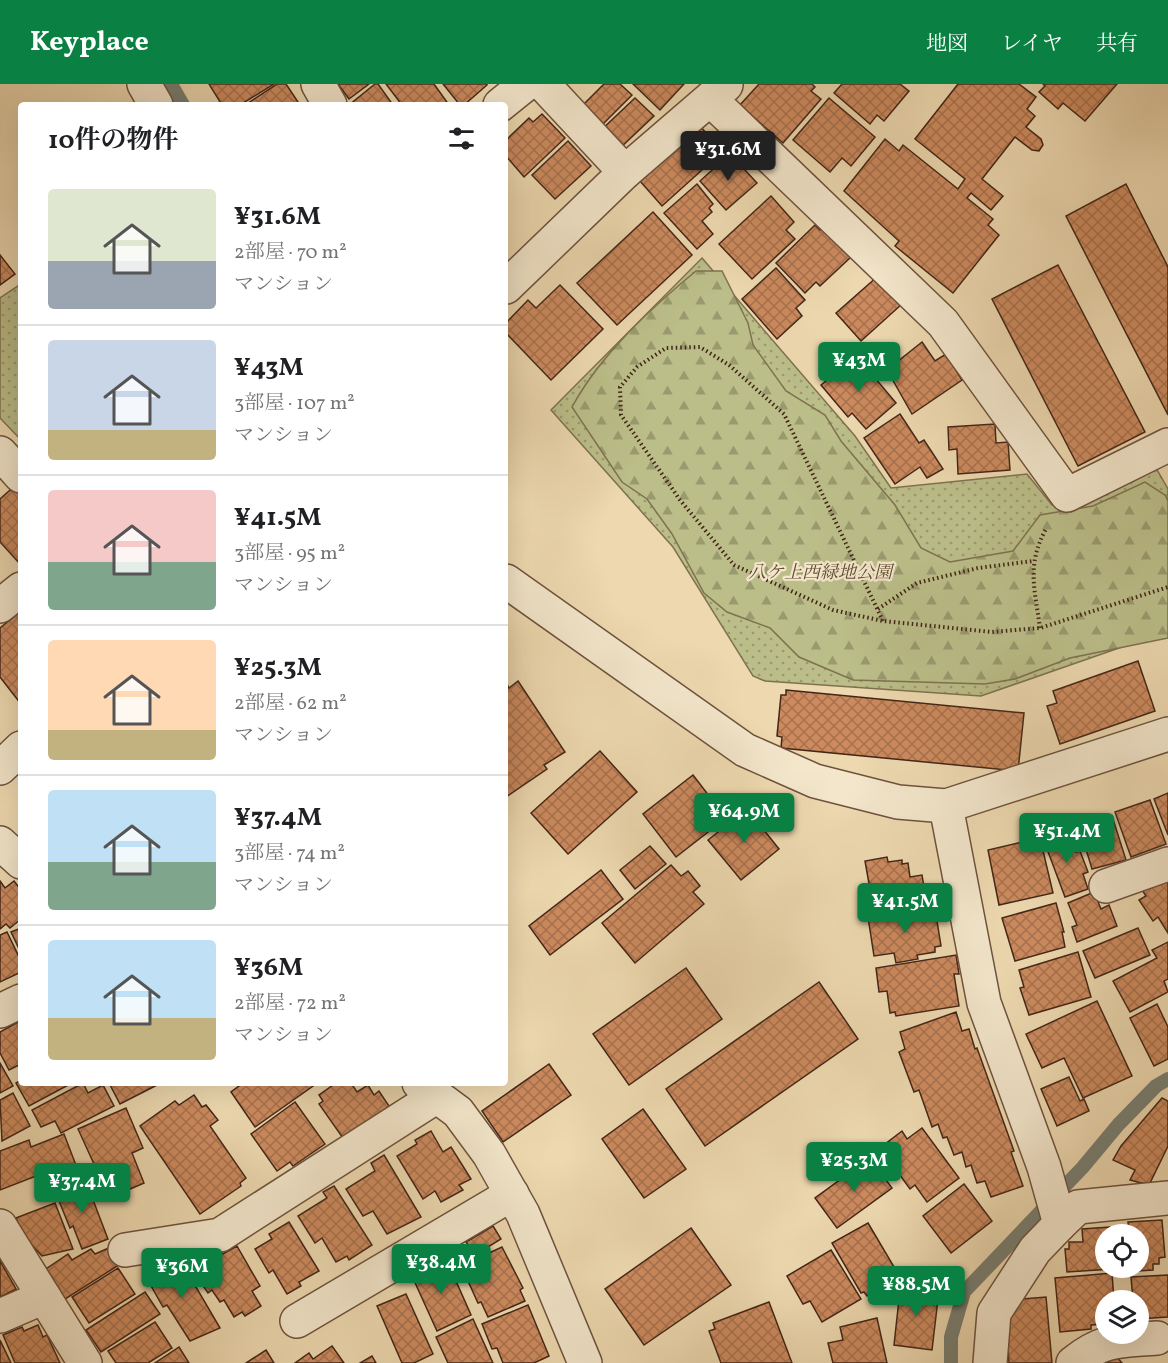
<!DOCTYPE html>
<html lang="ja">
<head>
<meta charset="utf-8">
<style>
	:root { --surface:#fff; --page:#f2f2f2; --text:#202124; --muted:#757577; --line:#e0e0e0; --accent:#0b8043 }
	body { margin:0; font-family:Vollkorn,"Noto Serif JP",serif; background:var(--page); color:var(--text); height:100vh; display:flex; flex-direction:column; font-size:22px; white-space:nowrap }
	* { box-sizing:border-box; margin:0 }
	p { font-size:20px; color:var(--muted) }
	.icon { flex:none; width:33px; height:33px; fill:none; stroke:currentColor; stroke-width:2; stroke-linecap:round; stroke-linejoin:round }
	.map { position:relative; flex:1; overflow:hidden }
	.drawer { position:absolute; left:18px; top:18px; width:490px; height:984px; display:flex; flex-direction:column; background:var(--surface); border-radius:6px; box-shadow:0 6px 24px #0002 }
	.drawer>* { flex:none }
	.buttons { position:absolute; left:1095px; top:1140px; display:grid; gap:12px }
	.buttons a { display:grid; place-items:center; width:54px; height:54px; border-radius:50%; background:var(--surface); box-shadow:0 6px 24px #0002; font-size:30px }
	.price { position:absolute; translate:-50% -51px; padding:0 14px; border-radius:6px; background:var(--accent); color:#fff; font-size:20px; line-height:39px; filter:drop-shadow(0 2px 3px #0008) }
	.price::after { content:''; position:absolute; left:50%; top:36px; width:18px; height:14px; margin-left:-9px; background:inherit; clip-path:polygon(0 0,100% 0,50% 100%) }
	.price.on { background:#222; color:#fff }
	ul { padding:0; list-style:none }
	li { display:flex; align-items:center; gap:18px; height:150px; padding:0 30px }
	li+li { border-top:2px solid var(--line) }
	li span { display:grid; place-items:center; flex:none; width:168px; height:120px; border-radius:6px; color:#555 }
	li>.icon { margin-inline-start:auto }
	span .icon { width:72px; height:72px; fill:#fffc; stroke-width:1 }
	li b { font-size:26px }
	h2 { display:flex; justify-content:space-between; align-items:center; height:72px; padding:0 30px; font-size:26px }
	header { display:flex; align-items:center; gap:36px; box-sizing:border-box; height:84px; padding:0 30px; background:var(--accent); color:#fff }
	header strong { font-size:28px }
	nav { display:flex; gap:33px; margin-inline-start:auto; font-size:21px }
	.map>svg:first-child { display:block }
	.green { fill:url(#green-dots); stroke:#7f7250; stroke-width:1.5 }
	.forest { fill:url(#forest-firs); stroke:#7f7250; stroke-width:1.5 }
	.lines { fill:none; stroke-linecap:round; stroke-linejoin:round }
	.stream { stroke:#777e72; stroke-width:14 }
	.building { fill:url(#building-cross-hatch); stroke:#432618; stroke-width:1.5 }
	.minor-casing { stroke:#6e523e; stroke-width:36 }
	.path { stroke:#432618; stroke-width:4; stroke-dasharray:1.5 3; stroke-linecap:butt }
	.minor { stroke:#f3e6cb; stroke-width:33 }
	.labels { text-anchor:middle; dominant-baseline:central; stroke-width:4.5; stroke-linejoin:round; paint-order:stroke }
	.park-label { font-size:18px; font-style:italic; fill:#614c34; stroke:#f3e6cb }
</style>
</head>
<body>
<header>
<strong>Keyplace</strong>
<nav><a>地図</a><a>レイヤ</a><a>共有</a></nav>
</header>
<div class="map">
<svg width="1168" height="1279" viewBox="0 0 1168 1279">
	<defs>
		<pattern id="green-dots" width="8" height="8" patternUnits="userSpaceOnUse" patternTransform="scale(1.5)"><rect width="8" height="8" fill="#bbbe89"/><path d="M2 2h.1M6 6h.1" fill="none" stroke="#9a9a6f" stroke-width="1.8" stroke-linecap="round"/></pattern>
		<pattern id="forest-firs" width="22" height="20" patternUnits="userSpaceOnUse" patternTransform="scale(1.5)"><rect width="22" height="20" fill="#bbbe89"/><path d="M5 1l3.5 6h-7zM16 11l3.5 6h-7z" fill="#9a9a6f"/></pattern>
		<pattern id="building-cross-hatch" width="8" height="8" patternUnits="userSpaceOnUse" patternTransform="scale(1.5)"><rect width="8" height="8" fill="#cc8a5e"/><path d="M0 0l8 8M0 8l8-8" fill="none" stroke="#a7714d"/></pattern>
	</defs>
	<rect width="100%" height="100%" fill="#edd8af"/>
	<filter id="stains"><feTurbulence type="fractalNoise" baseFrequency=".00333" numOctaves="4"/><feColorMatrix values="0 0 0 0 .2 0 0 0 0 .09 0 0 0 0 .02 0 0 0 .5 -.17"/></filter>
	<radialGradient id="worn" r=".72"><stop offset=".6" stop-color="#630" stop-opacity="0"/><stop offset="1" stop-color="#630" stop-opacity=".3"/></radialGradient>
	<!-- green -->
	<g class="green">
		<path d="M 702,174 L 855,352 L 891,404 L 1027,390 L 1052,421 L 1088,416 L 1156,384 L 1168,405 L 1168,547 L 981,612 L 765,597 L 753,592 L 673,463 L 551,326 Z"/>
		<path d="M 21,200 L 21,356 L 0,334 L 0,214 Z"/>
	</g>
	<!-- forest -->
	<path class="forest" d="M 696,187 L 722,187 L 748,239 L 753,261 L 786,307 L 825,331 L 841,357 L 895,421 L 921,464 L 950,478 L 1013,467 L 1040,431 L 1093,422 L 1145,398 L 1165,411 L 1168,417 L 1168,554 L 1070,574 L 1015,595 L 985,600 L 853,596 L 799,573 L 770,544 L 727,528 L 704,509 L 672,450 L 647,415 L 622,398 L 572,323 C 601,270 650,225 696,187 Z"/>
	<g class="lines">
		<!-- stream -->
		<g class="stream">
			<path d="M 171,0 L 183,21"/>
			<path d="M 951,1279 L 951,1253 L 964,1208 L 1083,1083 L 1118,1041 L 1156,1002 L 1168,995"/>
		</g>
	</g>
	<!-- building -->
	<g class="building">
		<path d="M 209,0 L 274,0 L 240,21 L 222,21 Z"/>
		<path d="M 277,0 L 286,0 L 300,21 L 245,21 Z"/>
		<path d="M 338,0 L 369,0 L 349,15 Z"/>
		<path d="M 375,0 L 378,0 L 393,21 L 349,21 Z"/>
		<path d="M 386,0 L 434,0 L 449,21 L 402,21 Z"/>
		<path d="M 443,0 L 487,0 L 487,1 L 464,21 L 460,21 Z"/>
		<path d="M 604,0 L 620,0 L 632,11 L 600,43 L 580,24 Z"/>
		<path d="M 633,0 L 684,0 L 660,26 Z"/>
		<path d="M 759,0 L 812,0 L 815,3 L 811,7 L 821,15 L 783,59 L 740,21 Z"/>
		<path d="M 842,0 L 900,0 L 909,7 L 884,37 L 877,31 L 870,40 L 834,9 Z"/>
		<path d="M 958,0 L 1019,0 L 1036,13 L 1027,25 L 1035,32 L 1026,43 L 1041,55 L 1043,61 L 1039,67 L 1032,66 L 1015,53 L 982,95 L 1003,112 L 991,126 L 971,109 L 967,114 L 993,135 L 988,141 L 999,151 L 953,209 L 895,162 L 899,157 L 844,107 L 885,55 L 899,67 L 903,61 L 958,105 L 965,95 L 915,55 Z"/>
		<path d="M 1043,0 L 1117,0 L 1085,37 L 1063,19 L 1058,25 L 1039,8 L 1045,2 Z"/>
		<path d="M 635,14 L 654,32 L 617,67 L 599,48 Z"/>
		<path d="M 829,14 L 875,53 L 851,82 L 842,74 L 830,88 L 793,56 Z"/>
		<path d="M 542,30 L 565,54 L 524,93 L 506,72 L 506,56 L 529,34 L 533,38 Z"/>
		<path d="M 701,43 L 722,68 L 662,122 L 640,97 Z"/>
		<path d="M 568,57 L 591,82 L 555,115 L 532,91 Z"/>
		<path d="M 730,70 L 757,99 L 726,126 L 700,97 Z"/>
		<path d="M 697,100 L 713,120 L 709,124 L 712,128 L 702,137 L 713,150 L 697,165 L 664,129 Z"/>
		<path d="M 1126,100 L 1168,183 L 1168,331 L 1066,132 Z"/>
		<path d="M 771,112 L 794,138 L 786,146 L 795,155 L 752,195 L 719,160 Z"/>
		<path d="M 653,128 L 692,171 L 617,241 L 577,199 Z"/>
		<path d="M 815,141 L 820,146 L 823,143 L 851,173 L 820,202 L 816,198 L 805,209 L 776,179 Z"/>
		<path d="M 0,171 L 15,190 L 0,201 Z"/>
		<path d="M 1058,181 L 1145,348 L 1078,382 L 992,215 Z"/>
		<path d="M 776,184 L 805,216 L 796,224 L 802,232 L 777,255 L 742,215 Z"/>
		<path d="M 878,192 L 902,220 L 861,257 L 836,229 Z"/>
		<path d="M 560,201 L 603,245 L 551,296 L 506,249 L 506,239 L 528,216 L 536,224 Z"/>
		<path d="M 922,258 L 935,277 L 946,270 L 962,296 L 912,330 L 887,286 Z"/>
		<path d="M 859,275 L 896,319 L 866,345 L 852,329 L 848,333 L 821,301 L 849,278 L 852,282 Z"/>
		<path d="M 900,330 L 919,359 L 924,356 L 943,385 L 927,394 L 920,383 L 895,400 L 864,354 Z"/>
		<path d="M 995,340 L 996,359 L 1008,358 L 1010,386 L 958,390 L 957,365 L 949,366 L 948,343 Z"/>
		<path d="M 18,399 L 21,402 L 21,481 L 0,458 L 0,415 Z"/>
		<path d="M 21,527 L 21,620 L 0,593 L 0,544 Z"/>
		<path d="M 1138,577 L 1155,627 L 1060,660 L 1047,622 L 1057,619 L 1053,607 Z"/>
		<path d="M 518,597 L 565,668 L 544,681 L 547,685 L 506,713 L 506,598 L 509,604 Z"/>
		<path d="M 786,606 L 1024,629 L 1018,687 L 781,664 L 782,653 L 777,652 L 781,611 L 786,611 Z"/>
		<path d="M 600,667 L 637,708 L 568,770 L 531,729 Z"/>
		<path d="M 693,691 L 726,734 L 676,773 L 643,730 Z"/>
		<path d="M 1168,709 L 1168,751 L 1154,715 Z"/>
		<path d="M 1150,716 L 1166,760 L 1131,773 L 1115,728 Z"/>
		<path d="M 747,725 L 779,765 L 741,796 L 708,756 Z"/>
		<path d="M 1112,732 L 1126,776 L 1092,785 L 1079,742 Z"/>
		<path d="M 1069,748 L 1076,768 L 1080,767 L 1088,788 L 1083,790 L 1088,805 L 1065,813 L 1044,757 Z"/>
		<path d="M 1040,754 L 1053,809 L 999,821 L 988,766 Z"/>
		<path d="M 650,762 L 666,780 L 635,805 L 620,786 Z"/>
		<path d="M 887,773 L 888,778 L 902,776 L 902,780 L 908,779 L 910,793 L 922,791 L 925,809 L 913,811 L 915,822 L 874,828 L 865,777 Z"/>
		<path d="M 671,781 L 681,792 L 688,787 L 700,802 L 693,808 L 704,820 L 635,879 L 602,839 Z"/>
		<path d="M 601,786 L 623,815 L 550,871 L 529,842 Z"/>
		<path d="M 1168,793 L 1168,849 L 1158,833 L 1153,837 L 1139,816 L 1146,812 L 1142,806 Z"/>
		<path d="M 0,797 L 5,804 L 14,797 L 21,806 L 21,835 L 10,844 L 6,840 L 0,845 Z"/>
		<path d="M 1094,808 L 1101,825 L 1109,821 L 1117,842 L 1077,858 L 1072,843 L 1077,841 L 1068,819 Z"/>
		<path d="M 1056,819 L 1064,848 L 1062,848 L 1065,863 L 1015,877 L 1002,834 Z"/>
		<path d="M 928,823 L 931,833 L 936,831 L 941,862 L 935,863 L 935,868 L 917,871 L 918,875 L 896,879 L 894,869 L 874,872 L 868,833 Z"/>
		<path d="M 21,844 L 21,869 L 11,848 Z"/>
		<path d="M 1138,844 L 1150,871 L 1095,894 L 1083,867 Z"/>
		<path d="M 7,848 L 21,877 L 21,888 L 0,898 L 0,851 Z"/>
		<path d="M 1168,858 L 1168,895 L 1164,897 L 1168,908 L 1130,928 L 1113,897 L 1157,874 L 1152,866 Z"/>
		<path d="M 1078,868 L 1091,913 L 1029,931 L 1020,904 L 1024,903 L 1019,886 Z"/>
		<path d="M 956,871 L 959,890 L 954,890 L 959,922 L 896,932 L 895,928 L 890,929 L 887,907 L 879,908 L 876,884 Z"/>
		<path d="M 686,884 L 722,935 L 629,1001 L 593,950 Z"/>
		<path d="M 819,898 L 858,955 L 705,1062 L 666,1005 Z"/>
		<path d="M 1097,917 L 1132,992 L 1083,1014 L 1064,974 L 1042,984 L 1026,950 Z"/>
		<path d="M 1157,920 L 1168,943 L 1168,975 L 1154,982 L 1130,934 Z"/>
		<path d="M 956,928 L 962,947 L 969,945 L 975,965 L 977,964 L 1014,1067 L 1011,1068 L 1023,1102 L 991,1113 L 985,1097 L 977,1099 L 971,1081 L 966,1083 L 962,1068 L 954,1071 L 947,1053 L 943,1054 L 938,1040 L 932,1043 L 919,1006 L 914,1008 L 899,968 L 905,965 L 900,948 Z"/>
		<path d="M 18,938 L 21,944 L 21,980 L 9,986 L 0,969 L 0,948 Z"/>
		<path d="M 0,979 L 13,1002 L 0,1009 Z"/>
		<path d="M 549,980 L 571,1011 L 503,1058 L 482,1027 Z"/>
		<path d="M 1069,993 L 1080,1017 L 1084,1015 L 1089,1027 L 1057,1042 L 1041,1005 Z"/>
		<path d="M 21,996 L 21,999 L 72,999 L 29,1022 L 16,999 Z"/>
		<path d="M 83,999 L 88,1009 L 103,1001 L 114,1022 L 61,1049 L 55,1037 L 41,1043 L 32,1026 Z"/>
		<path d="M 109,999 L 161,999 L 120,1020 Z"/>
		<path d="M 243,999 L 311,999 L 313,1002 L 255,1043 L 231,1008 Z"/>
		<path d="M 336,999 L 351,999 L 357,1008 L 368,1001 L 374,1011 L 379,1007 L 391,1025 L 345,1057 L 319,1020 L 323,1017 L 319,1011 Z"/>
		<path d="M 13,1009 L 30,1042 L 2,1057 L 0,1016 Z"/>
		<path d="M 194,1011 L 202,1023 L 206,1021 L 218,1036 L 210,1042 L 246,1094 L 240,1099 L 241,1102 L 200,1130 L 140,1042 L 175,1017 L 179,1021 Z"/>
		<path d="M 1162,1014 L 1168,1017 L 1168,1062 L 1149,1101 L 1130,1096 L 1135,1086 L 1113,1076 L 1121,1062 Z"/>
		<path d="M 295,1018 L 325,1060 L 293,1082 L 290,1078 L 277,1087 L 251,1050 Z"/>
		<path d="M 126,1024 L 143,1064 L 132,1069 L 144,1099 L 114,1112 L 109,1100 L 104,1102 L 78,1045 Z"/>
		<path d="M 643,1025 L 686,1085 L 644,1114 L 602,1055 Z"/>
		<path d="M 922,1044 L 959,1094 L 927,1118 L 915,1101 L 910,1105 L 880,1064 L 902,1047 L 907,1055 Z"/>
		<path d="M 431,1047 L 443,1068 L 451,1063 L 471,1095 L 459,1101 L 463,1106 L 441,1118 L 435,1107 L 423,1115 L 397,1072 L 417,1060 L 415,1056 Z"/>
		<path d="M 64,1050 L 79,1089 L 40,1104 L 36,1092 L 0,1106 L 0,1067 L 29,1056 L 31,1063 Z"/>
		<path d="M 384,1071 L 421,1133 L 387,1150 L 373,1127 L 363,1132 L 346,1105 L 375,1087 L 371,1079 Z"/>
		<path d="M 870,1074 L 892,1104 L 837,1144 L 815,1114 Z"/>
		<path d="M 85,1095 L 108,1155 L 82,1165 L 73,1142 L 70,1144 L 55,1107 Z"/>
		<path d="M 964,1100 L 992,1137 L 951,1169 L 923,1132 Z"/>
		<path d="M 334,1102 L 372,1161 L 349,1176 L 347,1172 L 336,1178 L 322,1154 L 315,1159 L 298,1132 L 327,1114 L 323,1108 Z"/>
		<path d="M 55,1119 L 73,1165 L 42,1172 L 25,1154 L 16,1134 Z"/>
		<path d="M 1162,1136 L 1165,1173 L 1159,1174 L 1159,1180 L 1153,1180 L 1153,1186 L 1121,1188 L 1120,1184 L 1138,1184 L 1138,1150 L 1129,1150 L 1128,1138 Z"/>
		<path d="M 289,1138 L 319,1187 L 299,1198 L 301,1202 L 287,1210 L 273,1186 L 269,1189 L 255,1165 L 272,1155 L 269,1150 Z"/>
		<path d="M 868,1139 L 897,1188 L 885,1195 L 888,1199 L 867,1212 L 864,1208 L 861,1209 L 832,1159 Z"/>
		<path d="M 493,1142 L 501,1155 L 475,1171 L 466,1158 Z"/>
		<path d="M 1110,1143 L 1111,1150 L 1106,1150 L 1106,1184 L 1113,1185 L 1067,1188 L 1065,1165 L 1069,1165 L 1069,1158 L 1083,1158 L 1082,1145 Z"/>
		<path d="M 691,1144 L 731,1201 L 644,1261 L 605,1205 Z"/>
		<path d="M 237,1162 L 260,1202 L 252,1207 L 261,1222 L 245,1232 L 242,1228 L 234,1233 L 224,1216 L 220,1218 L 212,1206 L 208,1209 L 199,1196 L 216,1187 L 208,1174 L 221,1166 L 223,1170 Z"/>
		<path d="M 111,1163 L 122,1179 L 62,1217 L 43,1187 L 68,1170 L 72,1176 L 91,1165 L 95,1170 Z"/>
		<path d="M 502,1163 L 523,1204 L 520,1206 L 525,1217 L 488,1233 L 481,1218 L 478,1219 L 468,1197 L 482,1190 L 476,1175 Z"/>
		<path d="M 831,1166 L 861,1215 L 822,1238 L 810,1217 L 803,1220 L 787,1192 Z"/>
		<path d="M 179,1174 L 220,1244 L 190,1257 L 167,1221 L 163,1223 L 146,1193 L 149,1191 L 147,1187 L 160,1179 L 162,1183 Z"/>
		<path d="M 0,1177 L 16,1205 L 0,1213 Z"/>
		<path d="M 448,1179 L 471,1231 L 437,1247 L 412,1192 L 432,1180 Z"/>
		<path d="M 118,1184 L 135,1210 L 89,1239 L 72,1213 Z"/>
		<path d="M 1112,1189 L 1114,1216 L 1106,1216 L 1106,1240 L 1091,1241 L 1091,1245 L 1060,1248 L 1055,1194 Z"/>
		<path d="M 1168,1191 L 1168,1233 L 1138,1235 L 1138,1216 L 1133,1216 L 1131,1193 Z"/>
		<path d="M 901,1197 L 923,1199 L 922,1205 L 928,1206 L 927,1213 L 938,1215 L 932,1266 L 894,1261 Z"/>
		<path d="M 145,1208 L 160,1230 L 101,1268 L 86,1246 Z"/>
		<path d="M 406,1210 L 433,1270 L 414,1279 L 402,1279 L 377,1222 Z"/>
		<path d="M 1046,1213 L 1052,1279 L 1009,1279 L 1006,1234 L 1022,1215 Z"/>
		<path d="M 769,1218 L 792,1279 L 721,1279 L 709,1247 L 715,1245 L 713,1239 Z"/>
		<path d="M 528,1221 L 549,1272 L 534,1279 L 503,1279 L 497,1264 L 492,1265 L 482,1240 Z"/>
		<path d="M 877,1234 L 887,1279 L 833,1279 L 828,1259 L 843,1256 L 840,1243 Z"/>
		<path d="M 473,1235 L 493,1279 L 448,1279 L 436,1253 Z"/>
		<path d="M 155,1238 L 172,1264 L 148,1279 L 116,1279 L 108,1267 Z"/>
		<path d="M 38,1241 L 43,1253 L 47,1251 L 60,1279 L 15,1279 L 3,1251 L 22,1243 L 24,1247 Z"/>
		<path d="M 0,1256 L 11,1279 L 0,1279 Z"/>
		<path d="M 332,1262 L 344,1279 L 295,1279 L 309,1269 L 313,1275 Z"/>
		<path d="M 179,1263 L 189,1279 L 155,1279 Z"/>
		<path d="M 266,1266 L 274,1279 L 246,1279 Z"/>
		<path d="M 372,1272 L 376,1279 L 360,1279 Z"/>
		<path d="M 1116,1272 L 1122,1279 L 1106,1279 Z"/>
	</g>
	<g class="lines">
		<!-- minor casing -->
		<g class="minor-casing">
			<g id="minor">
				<path d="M 144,0 L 156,21"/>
				<path d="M 318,0 L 330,21"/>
				<path d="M 543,0 L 625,88"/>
				<path d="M 711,16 L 943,239 L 1067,411 L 1168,361"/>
				<path d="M 500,21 L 526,0"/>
				<path d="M 506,203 L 625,88 L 726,1"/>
				<path d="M 0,369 L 21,392"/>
				<path d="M 506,497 L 745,666 L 815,697 L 898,718 L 946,722 L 1168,650"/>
				<path d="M 0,522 L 21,505"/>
				<path d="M 0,684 L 21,664"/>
				<path d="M 946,722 L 984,919 L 1044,1083 L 1060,1140"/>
				<path d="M 0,759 L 21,778"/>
				<path d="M 1106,802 L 1168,780"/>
				<path d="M 0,927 L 21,917"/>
				<path d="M 419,999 L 458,1028 L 489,1070 L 523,1130 L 585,1279"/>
				<path d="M 0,1142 L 85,1279"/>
				<path d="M 125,1166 L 220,1151 L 437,1012"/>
				<path d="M 0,1232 L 44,1213"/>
				<path d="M 297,1237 L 512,1110"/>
				<path d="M 990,1279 L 994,1229 L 1035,1166 L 1060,1140 L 1078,1123 L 1168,1114"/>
				<path d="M 1073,1279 C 1104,1254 1120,1257 1157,1254"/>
			</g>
		</g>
		<!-- path -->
		<g class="path">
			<path d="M 878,525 L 917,499 L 978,484 L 1033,477"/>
			<path d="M 883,537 L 784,330 L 729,281 L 700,263 L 666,264 L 637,283 L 620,303 L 621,331 L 680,416 L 734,481 L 833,526 L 883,537 L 992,548 L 1040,544 L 1168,503"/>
			<path d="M 1040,544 C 1035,506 1026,481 1046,445"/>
		</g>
		<!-- minor -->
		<use href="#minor" class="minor"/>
	</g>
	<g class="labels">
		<!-- park labels -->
		<g class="park-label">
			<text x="820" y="489">八ケ上西緑地公園</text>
		</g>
	</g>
	<rect width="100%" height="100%" filter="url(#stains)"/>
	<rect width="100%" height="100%" fill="url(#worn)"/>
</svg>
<div class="buttons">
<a><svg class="icon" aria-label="locate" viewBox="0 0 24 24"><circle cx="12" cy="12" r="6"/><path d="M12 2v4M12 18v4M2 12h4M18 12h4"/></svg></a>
<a><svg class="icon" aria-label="layers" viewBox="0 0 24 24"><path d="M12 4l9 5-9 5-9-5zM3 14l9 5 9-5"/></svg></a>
</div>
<b class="price on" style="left:728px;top:98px">¥31.6M</b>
<b class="price" style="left:859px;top:309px">¥43M</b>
<b class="price" style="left:744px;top:760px">¥64.9M</b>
<b class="price" style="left:1067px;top:780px">¥51.4M</b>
<b class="price" style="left:905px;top:850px">¥41.5M</b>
<b class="price" style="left:854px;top:1109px">¥25.3M</b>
<b class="price" style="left:82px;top:1130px">¥37.4M</b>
<b class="price" style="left:441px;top:1211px">¥38.4M</b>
<b class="price" style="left:182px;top:1215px">¥36M</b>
<b class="price" style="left:916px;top:1233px">¥88.5M</b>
<section class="drawer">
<h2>10件の物件<svg class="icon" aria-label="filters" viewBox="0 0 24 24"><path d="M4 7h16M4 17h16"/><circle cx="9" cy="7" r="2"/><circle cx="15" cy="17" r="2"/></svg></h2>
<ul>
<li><span style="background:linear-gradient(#dfe7d0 60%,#9aa5b1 0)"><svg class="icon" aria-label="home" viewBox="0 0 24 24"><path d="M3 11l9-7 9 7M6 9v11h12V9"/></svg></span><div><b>¥31.6M</b><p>2部屋 · 70 m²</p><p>マンション</p></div></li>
<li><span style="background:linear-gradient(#c9d6e8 75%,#c2b280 0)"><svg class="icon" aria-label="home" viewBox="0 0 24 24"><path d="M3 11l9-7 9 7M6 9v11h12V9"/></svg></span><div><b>¥43M</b><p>3部屋 · 107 m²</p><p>マンション</p></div></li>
<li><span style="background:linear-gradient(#f6c9c9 60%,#7fa58c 0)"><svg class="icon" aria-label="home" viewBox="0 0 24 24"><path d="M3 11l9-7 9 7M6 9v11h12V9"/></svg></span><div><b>¥41.5M</b><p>3部屋 · 95 m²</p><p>マンション</p></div></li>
<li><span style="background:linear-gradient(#ffd9b3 75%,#c2b280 0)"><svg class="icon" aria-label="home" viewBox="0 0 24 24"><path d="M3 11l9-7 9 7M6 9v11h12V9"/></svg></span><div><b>¥25.3M</b><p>2部屋 · 62 m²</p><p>マンション</p></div></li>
<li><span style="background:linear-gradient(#bfe0f5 60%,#7fa58c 0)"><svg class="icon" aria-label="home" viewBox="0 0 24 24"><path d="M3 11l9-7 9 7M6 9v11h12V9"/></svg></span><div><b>¥37.4M</b><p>3部屋 · 74 m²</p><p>マンション</p></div></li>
<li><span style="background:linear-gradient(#bfe0f5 65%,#c2b280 0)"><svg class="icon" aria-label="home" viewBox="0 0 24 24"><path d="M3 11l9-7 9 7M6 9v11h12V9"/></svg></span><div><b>¥36M</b><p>2部屋 · 72 m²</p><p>マンション</p></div></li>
</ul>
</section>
</div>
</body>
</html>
